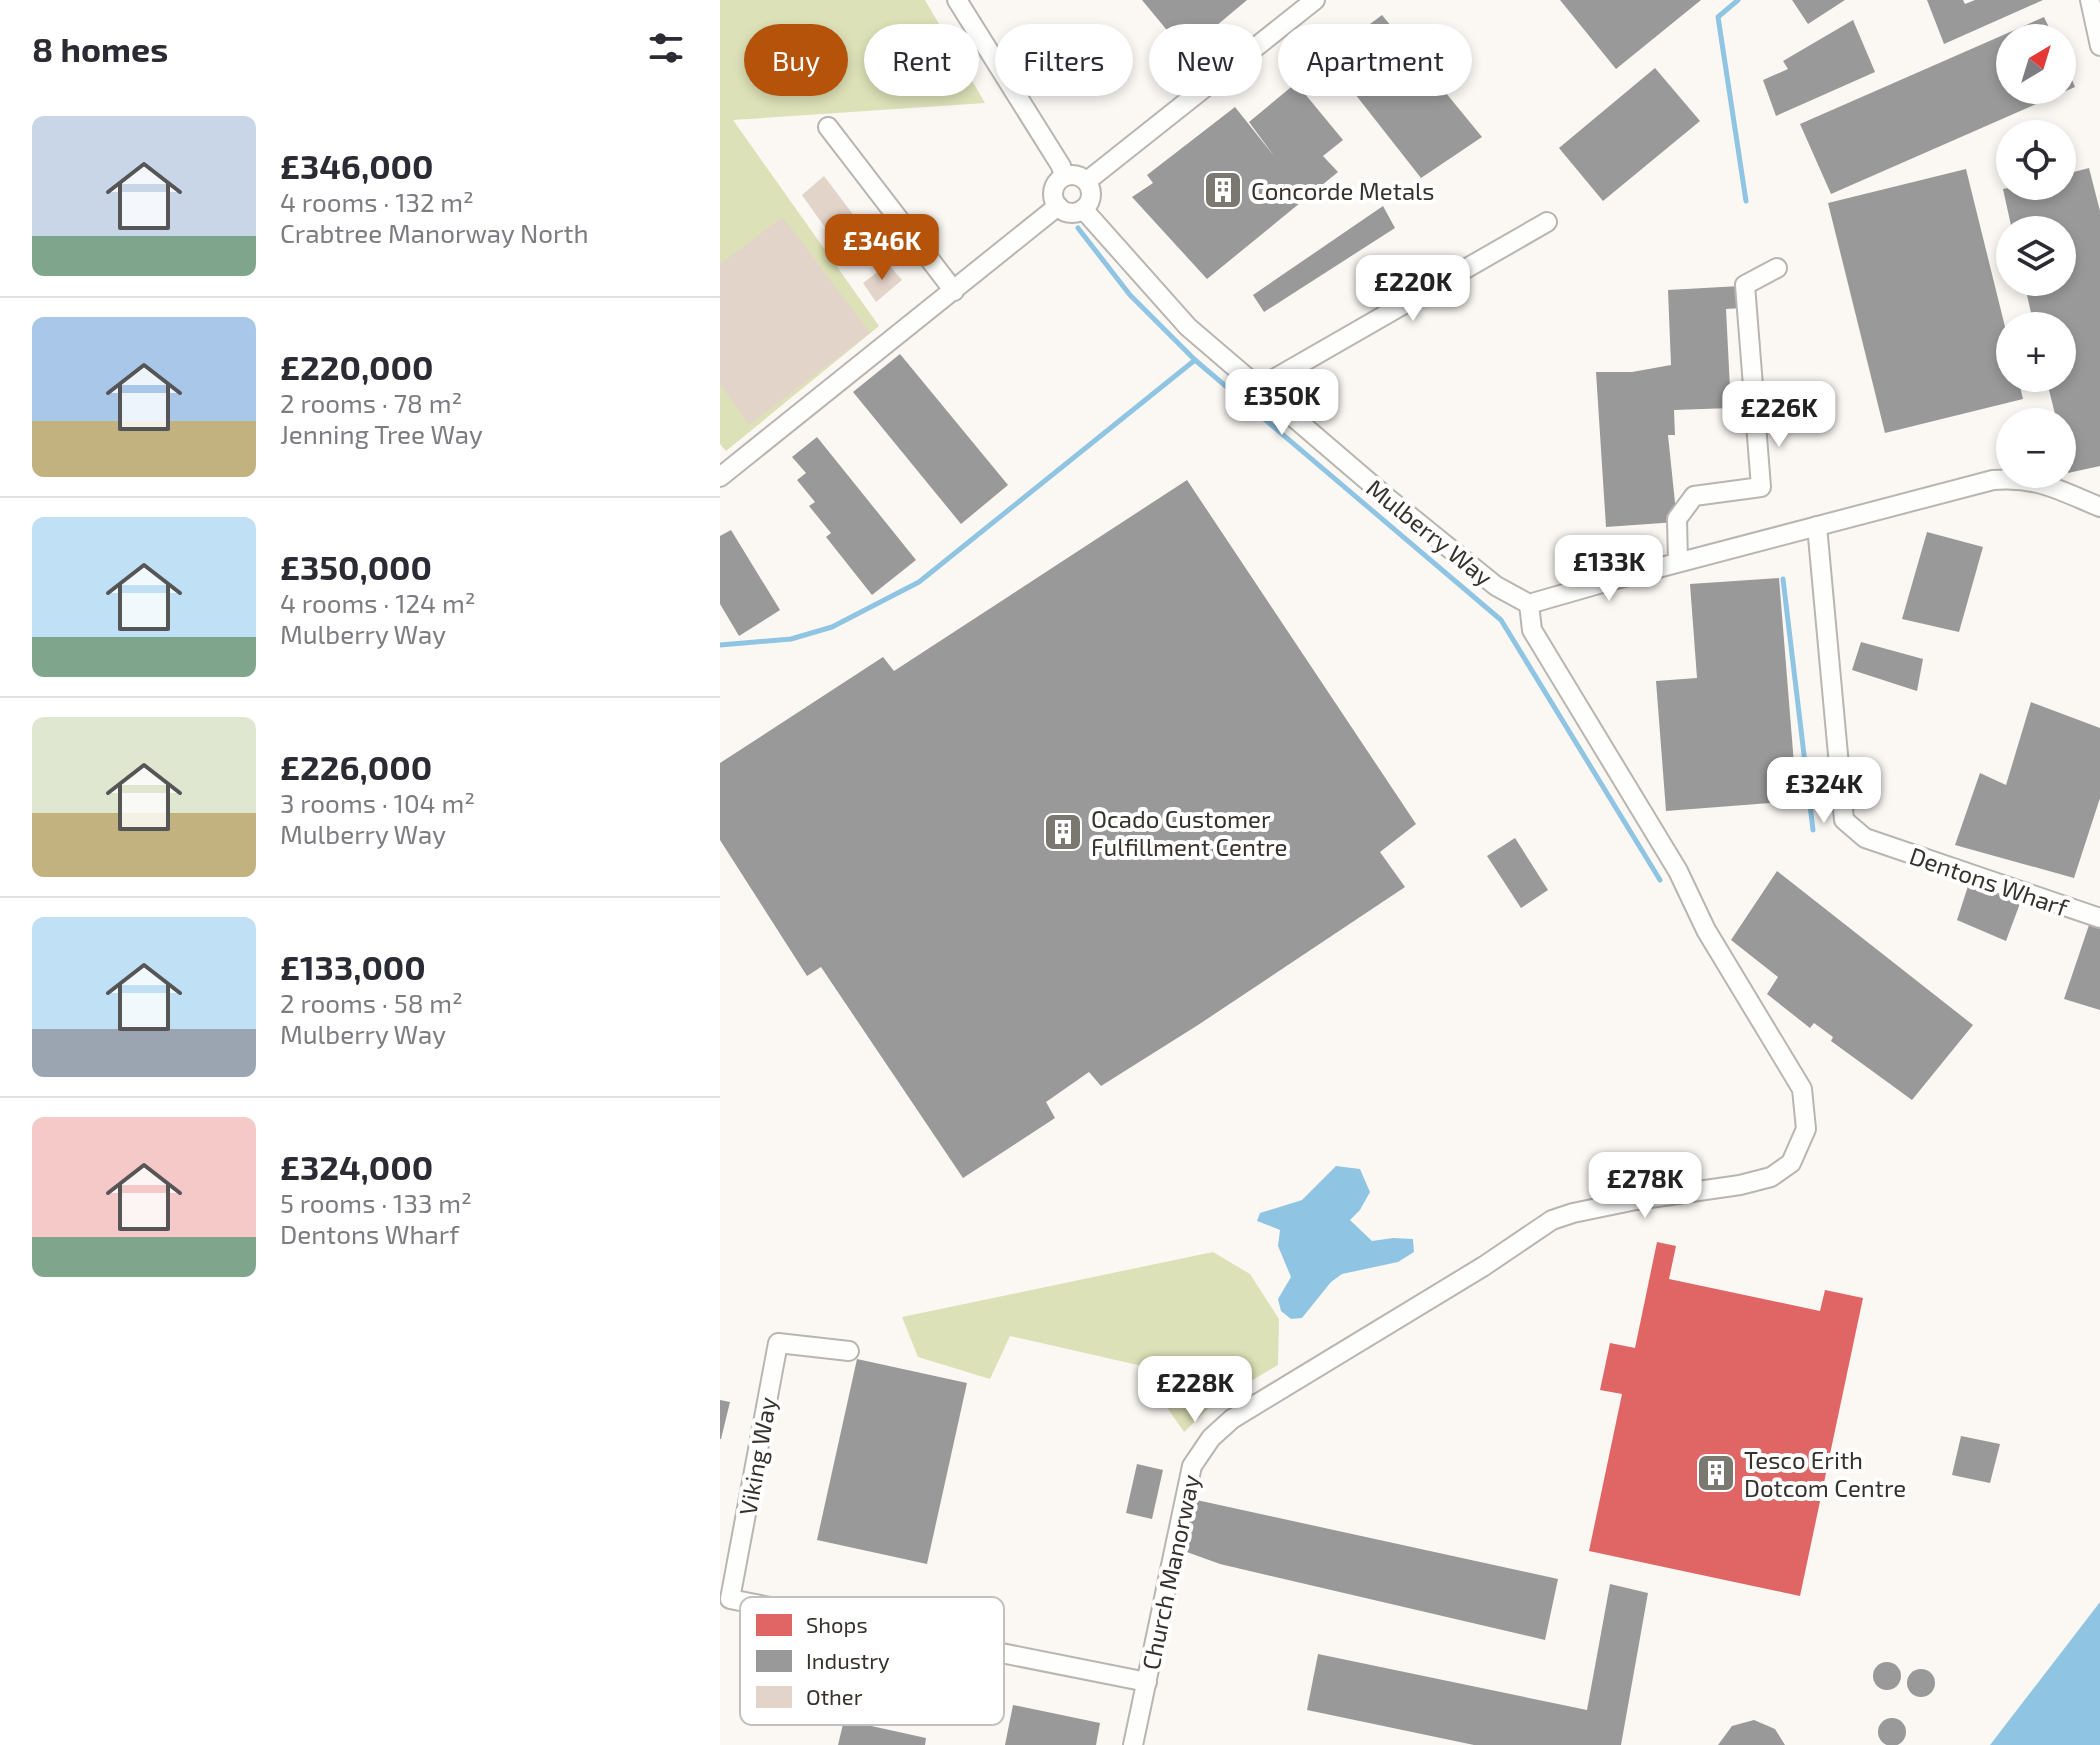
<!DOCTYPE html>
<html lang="en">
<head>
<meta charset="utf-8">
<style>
	:root { --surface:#fff; --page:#f7f7f7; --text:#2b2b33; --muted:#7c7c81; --line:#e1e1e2; --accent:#b45309 }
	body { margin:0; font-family:"Exo 2",sans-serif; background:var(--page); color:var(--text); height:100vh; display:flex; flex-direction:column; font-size:30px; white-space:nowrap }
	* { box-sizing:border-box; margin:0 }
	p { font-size:26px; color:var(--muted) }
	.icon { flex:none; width:44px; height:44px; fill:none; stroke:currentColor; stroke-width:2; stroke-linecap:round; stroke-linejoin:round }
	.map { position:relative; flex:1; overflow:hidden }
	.drawer { display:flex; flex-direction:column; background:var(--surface); width:720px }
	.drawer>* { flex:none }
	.hud { position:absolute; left:24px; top:24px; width:760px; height:72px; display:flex; gap:16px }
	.needle { width:52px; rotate:38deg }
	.tools { position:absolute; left:1276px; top:24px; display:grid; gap:16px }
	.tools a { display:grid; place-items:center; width:80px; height:80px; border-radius:50%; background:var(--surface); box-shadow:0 4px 12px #0003; font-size:40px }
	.price { position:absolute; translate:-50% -68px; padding:0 18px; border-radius:16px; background:#fff; color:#222; font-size:26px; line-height:52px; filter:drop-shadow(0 2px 4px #0008) }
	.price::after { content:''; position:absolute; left:50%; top:48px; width:24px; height:18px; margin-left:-12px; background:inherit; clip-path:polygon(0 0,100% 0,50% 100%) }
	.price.selected { background:var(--accent); color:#fff }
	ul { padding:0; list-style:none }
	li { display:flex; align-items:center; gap:24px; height:200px; padding:0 32px }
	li+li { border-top:2px solid var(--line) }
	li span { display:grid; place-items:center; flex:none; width:224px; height:160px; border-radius:12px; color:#555 }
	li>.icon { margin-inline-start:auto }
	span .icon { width:96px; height:96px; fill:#fffc; stroke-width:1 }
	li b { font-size:34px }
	h2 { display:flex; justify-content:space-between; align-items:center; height:96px; padding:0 32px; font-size:34px }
	.chip { padding:0 28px; border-radius:36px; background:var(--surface); box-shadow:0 4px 12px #0003; font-size:28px; line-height:72px }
	.chip.selected { background:var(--accent); color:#fff }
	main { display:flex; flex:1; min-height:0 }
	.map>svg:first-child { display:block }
	.green { fill:#dce1b7 }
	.water { fill:#8fc5e3 }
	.shops { fill:#e06666 }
	.industry { fill:#999 }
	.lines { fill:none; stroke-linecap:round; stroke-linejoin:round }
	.stream { stroke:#8fc5e3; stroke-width:5 }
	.building { fill:#e3d4ca }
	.minor-casing { stroke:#b9b5b0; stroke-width:22 }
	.minor { stroke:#fefefd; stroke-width:18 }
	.labels { text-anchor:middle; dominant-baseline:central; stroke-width:8; stroke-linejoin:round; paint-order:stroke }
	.poi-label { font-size:24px; fill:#36312a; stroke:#fff; text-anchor:start }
	.street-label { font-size:24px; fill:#36312a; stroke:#fff }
	.key { fill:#fff; stroke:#c3c1bf; stroke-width:2 }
	.key-label { font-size:22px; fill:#36312a }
</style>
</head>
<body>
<main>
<section class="drawer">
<h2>8 homes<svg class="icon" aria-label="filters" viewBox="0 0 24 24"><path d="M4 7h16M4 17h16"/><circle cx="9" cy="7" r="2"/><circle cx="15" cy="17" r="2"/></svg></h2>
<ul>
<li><span style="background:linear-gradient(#c9d6e8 75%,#7fa58c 0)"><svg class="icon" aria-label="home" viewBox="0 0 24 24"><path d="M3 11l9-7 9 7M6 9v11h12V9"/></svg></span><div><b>£346,000</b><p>4 rooms · 132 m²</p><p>Crabtree Manorway North</p></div></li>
<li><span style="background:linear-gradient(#a9c7e8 65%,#c2b280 0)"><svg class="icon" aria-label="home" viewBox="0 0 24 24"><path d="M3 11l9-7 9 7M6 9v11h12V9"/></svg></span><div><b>£220,000</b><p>2 rooms · 78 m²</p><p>Jenning Tree Way</p></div></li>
<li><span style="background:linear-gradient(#bfe0f5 75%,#7fa58c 0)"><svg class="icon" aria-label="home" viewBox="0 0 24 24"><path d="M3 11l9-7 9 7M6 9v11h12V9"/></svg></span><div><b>£350,000</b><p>4 rooms · 124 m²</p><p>Mulberry Way</p></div></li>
<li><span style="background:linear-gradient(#dfe7d0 60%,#c2b280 0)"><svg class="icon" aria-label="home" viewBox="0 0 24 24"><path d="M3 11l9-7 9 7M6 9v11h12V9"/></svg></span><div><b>£226,000</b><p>3 rooms · 104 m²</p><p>Mulberry Way</p></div></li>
<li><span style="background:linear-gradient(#bfe0f5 70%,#9aa5b1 0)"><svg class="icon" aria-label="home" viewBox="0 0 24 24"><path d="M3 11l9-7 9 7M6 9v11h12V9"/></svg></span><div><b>£133,000</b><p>2 rooms · 58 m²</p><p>Mulberry Way</p></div></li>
<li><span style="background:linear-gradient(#f6c9c9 75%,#7fa58c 0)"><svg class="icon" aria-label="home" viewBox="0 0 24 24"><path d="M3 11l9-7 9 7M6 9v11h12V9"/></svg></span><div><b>£324,000</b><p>5 rooms · 133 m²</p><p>Dentons Wharf</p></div></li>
</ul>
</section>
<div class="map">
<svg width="1380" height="1745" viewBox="0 0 1380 1745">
	<rect width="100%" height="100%" fill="#fbf8f4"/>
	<!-- green -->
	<g class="green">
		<path d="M 0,0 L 205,0 L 265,103 L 13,120 L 159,326 L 6,451 L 0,444 Z"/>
		<path d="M 493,1252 L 530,1274 L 559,1319 L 558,1365 L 494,1403 L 464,1432 L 439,1396 L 444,1371 L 290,1336 L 270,1379 L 198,1357 L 182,1317 Z"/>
	</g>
	<!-- water -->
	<g class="water">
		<path d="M 616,1166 L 640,1169 L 650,1192 L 640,1210 L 630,1220 L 652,1241 L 673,1238 L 693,1239 L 694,1252 L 678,1262 L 622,1274 L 611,1282 L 582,1318 L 571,1319 L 561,1311 L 558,1299 L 571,1277 L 558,1246 L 560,1230 L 537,1221 L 540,1213 L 582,1200 Z"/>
		<path d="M 1380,1602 L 1380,1745 L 1270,1745 Z"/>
	</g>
	<!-- shops -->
	<path class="shops" d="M 937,1242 L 956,1246 L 949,1279 L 1100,1311 L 1105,1290 L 1143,1298 L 1080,1596 L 869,1551 L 902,1394 L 880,1390 L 890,1343 L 915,1348 Z"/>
	<!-- industry -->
	<g class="industry">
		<path d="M 422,0 L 527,0 L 465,52 Z"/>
		<path d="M 840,0 L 981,0 L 896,69 Z"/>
		<path d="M 1072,0 L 1125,0 L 1088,24 Z"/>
		<path d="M 1207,0 L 1243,0 L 1245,4 L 1255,0 L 1323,0 L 1224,44 Z"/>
		<path d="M 662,15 L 762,137 L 701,178 L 606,57 Z"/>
		<path d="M 1324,17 L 1334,38 L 1290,38 L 1290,90 L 1342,90 L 1342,56 L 1355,87 L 1111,194 L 1080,124 Z"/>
		<path d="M 1133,20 L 1155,72 L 1056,116 L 1043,80 L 1068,69 L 1063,61 Z"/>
		<path d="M 935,68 L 980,121 L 883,201 L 839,148 Z"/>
		<path d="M 576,83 L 623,140 L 603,156 L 618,172 L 487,279 L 412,197 L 433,183 L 427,175 L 515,107 L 554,156 L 529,122 Z"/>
		<path d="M 1369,168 L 1380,211 L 1380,466 L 1348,473 L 1342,446 L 1342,422 L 1337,422 L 1326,378 L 1342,378 L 1342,326 L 1314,326 L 1304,282 L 1342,282 L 1342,230 L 1292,230 L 1283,189 L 1297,186 L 1342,186 L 1342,175 Z"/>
		<path d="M 1246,169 L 1290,347 L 1290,378 L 1298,378 L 1303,399 L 1165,433 L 1108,203 Z"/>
		<path d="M 663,206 L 675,228 L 544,312 L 533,295 Z"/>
		<path d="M 1020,286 L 1022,308 L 1006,309 L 1011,408 L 954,410 L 955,435 L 948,435 L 957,522 L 886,527 L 876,372 L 912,372 L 951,365 L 948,290 Z"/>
		<path d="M 180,354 L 288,485 L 241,524 L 133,392 Z"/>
		<path d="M 97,437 L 196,560 L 152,595 L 106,537 L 111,533 L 89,506 L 95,502 L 77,480 L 86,473 L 72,457 Z"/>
		<path d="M 467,480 L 696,824 L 660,852 L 685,887 L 478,1025 L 381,1086 L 369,1072 L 326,1102 L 335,1118 L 243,1178 L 101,967 L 87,976 L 0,840 L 0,763 L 163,657 L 174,671 Z"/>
		<path d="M 11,530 L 60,610 L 19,636 L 0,604 L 0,536 Z"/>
		<path d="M 1207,532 L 1263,547 L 1239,632 L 1182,619 Z"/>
		<path d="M 1059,578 L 1077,801 L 946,811 L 936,681 L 977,678 L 970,584 Z"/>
		<path d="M 1141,642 L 1203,659 L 1197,691 L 1132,670 Z"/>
		<path d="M 1311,702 L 1380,728 L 1380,798 L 1354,878 L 1235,845 L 1260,773 L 1286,785 Z"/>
		<path d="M 795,838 L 828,890 L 801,908 L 767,856 Z"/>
		<path d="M 1057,871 L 1253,1025 L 1192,1100 L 1111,1041 L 1113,1037 L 1094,1023 L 1090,1028 L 1047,994 L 1058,977 L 1011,940 Z"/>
		<path d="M 1250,880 L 1302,898 L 1286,941 L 1237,920 Z"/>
		<path d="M 1370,922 L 1380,925 L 1380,1010 L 1344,999 Z"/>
		<path d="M 137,1359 L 247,1383 L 207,1564 L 97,1540 Z"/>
		<path d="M 0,1400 L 10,1402 L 1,1439 L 0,1439 Z"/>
		<path d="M 1241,1436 L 1280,1444 L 1270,1483 L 1232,1475 Z"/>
		<path d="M 417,1464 L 443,1470 L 432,1519 L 406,1513 Z"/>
		<path d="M 472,1499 L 838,1579 L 825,1640 L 500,1564 L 464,1551 Z"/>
		<path d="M 890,1584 L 928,1593 L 901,1745 L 754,1745 L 587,1710 L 598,1654 L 867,1710 Z"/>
		<circle cx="1167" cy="1676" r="14"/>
		<circle cx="1201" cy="1683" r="14"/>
		<path d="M 293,1705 L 380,1723 L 376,1745 L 285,1745 Z"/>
		<circle cx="1172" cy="1732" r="14"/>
		<path d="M 124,1720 L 206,1738 L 205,1745 L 118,1745 Z"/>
		<path d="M 1034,1720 L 1055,1729 L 1065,1745 L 998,1745 L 1012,1726 Z"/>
	</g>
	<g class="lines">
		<!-- stream -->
		<g class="stream">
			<path d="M 1018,0 L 998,17 L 1026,201"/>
			<path d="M 358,228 L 410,295 L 475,360 L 781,620 L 940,880"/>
			<path d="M 1063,579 L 1093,830"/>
			<path d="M 0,645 L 71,639 L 112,627 L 199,582 L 475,360"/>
		</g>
	</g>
	<!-- building -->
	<g class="building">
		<path d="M 104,176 L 141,225 L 116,243 L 82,195 Z"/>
		<path d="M 63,217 L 150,333 L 29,425 L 0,384 L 0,264 Z"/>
		<path d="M 168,264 L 182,280 L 156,302 L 143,283 Z"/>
	</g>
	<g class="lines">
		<!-- minor casing -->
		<g class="minor-casing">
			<g id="minor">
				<path d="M 237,0 L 341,166 L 344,176"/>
				<path d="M 1370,0 L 1380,46"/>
				<path d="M 108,127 L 234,291"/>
				<circle cx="352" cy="194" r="19"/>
				<path d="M 367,181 L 595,0"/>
				<path d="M 363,209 L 468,327 L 670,500 L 776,586 L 809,604 L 896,579 L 1273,480 C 1316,476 1341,491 1380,507"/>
				<path d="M 538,388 L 827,222"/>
				<path d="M 0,477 L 338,206"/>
				<path d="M 1097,526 L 1124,820 L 1145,838 L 1380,918"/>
				<path d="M 958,562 L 957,519 L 974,496 L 1041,487 L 1025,285 L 1057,268"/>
				<path d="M 129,1351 L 58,1343 L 10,1599 L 427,1682"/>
				<path d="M 413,1745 L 472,1466 L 491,1438 L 512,1419 L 764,1266 L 832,1220 L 853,1213 L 916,1200 L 1020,1185 L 1051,1177 L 1071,1163 L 1086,1129 L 1082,1089 L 986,930 L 958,871 L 812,630 L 809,604"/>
			</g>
		</g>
		<!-- minor -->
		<use href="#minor" class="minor"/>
	</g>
	<!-- icons -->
	<defs>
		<g id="building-square" transform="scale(2)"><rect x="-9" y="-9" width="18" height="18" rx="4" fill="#7b7771" stroke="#fff"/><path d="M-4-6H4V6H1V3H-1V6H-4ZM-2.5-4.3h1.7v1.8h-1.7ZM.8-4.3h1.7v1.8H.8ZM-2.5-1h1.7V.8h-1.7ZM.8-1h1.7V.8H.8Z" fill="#fff"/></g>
	</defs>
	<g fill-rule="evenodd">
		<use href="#building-square" x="503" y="190"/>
		<use href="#building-square" x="343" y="832"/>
		<use href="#building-square" x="996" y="1473"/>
	</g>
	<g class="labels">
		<!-- poi labels -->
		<g class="poi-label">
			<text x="531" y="190">Concorde Metals</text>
			<text x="371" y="818">Ocado Customer<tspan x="371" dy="28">Fulfillment Centre</tspan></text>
			<text x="1024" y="1459">Tesco Erith<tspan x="1024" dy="28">Dotcom Centre</tspan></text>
		</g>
		<!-- street labels -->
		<g class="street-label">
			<text transform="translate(710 532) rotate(39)">Mulberry Way</text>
			<text transform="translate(1269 881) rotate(19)">Dentons Wharf</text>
			<text transform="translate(37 1456) rotate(-80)">Viking Way</text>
			<text transform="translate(450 1572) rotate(-78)">Church Manorway</text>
		</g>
	</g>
	<!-- legend -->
	<rect x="20" y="1597" width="264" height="128" rx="12" class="key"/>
	<rect x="36" y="1614" width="36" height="22" fill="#e06666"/>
	<rect x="36" y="1650" width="36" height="22" fill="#999"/>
	<rect x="36" y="1686" width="36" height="22" fill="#e3d4ca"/>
	<g class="key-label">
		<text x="86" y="1633">Shops</text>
		<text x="86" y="1669">Industry</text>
		<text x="86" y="1705">Other</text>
	</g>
</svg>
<div class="tools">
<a><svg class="needle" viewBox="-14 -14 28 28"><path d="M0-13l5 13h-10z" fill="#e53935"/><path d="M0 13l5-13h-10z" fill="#7c7c81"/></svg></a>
<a><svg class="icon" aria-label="locate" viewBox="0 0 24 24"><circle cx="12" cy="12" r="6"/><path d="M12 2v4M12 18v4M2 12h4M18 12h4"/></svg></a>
<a><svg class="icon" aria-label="layers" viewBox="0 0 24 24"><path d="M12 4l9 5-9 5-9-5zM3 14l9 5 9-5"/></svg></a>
<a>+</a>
<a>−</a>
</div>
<b class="price selected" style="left:162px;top:282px">£346K</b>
<b class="price" style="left:693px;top:323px">£220K</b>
<b class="price" style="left:562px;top:437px">£350K</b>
<b class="price" style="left:1059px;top:449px">£226K</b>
<b class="price" style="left:889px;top:603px">£133K</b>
<b class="price" style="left:1104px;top:825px">£324K</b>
<b class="price" style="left:925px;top:1220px">£278K</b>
<b class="price" style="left:475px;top:1424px">£228K</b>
<div class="hud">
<a class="chip selected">Buy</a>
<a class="chip">Rent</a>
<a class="chip">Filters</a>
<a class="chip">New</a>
<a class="chip">Apartment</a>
</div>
</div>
</main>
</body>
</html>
